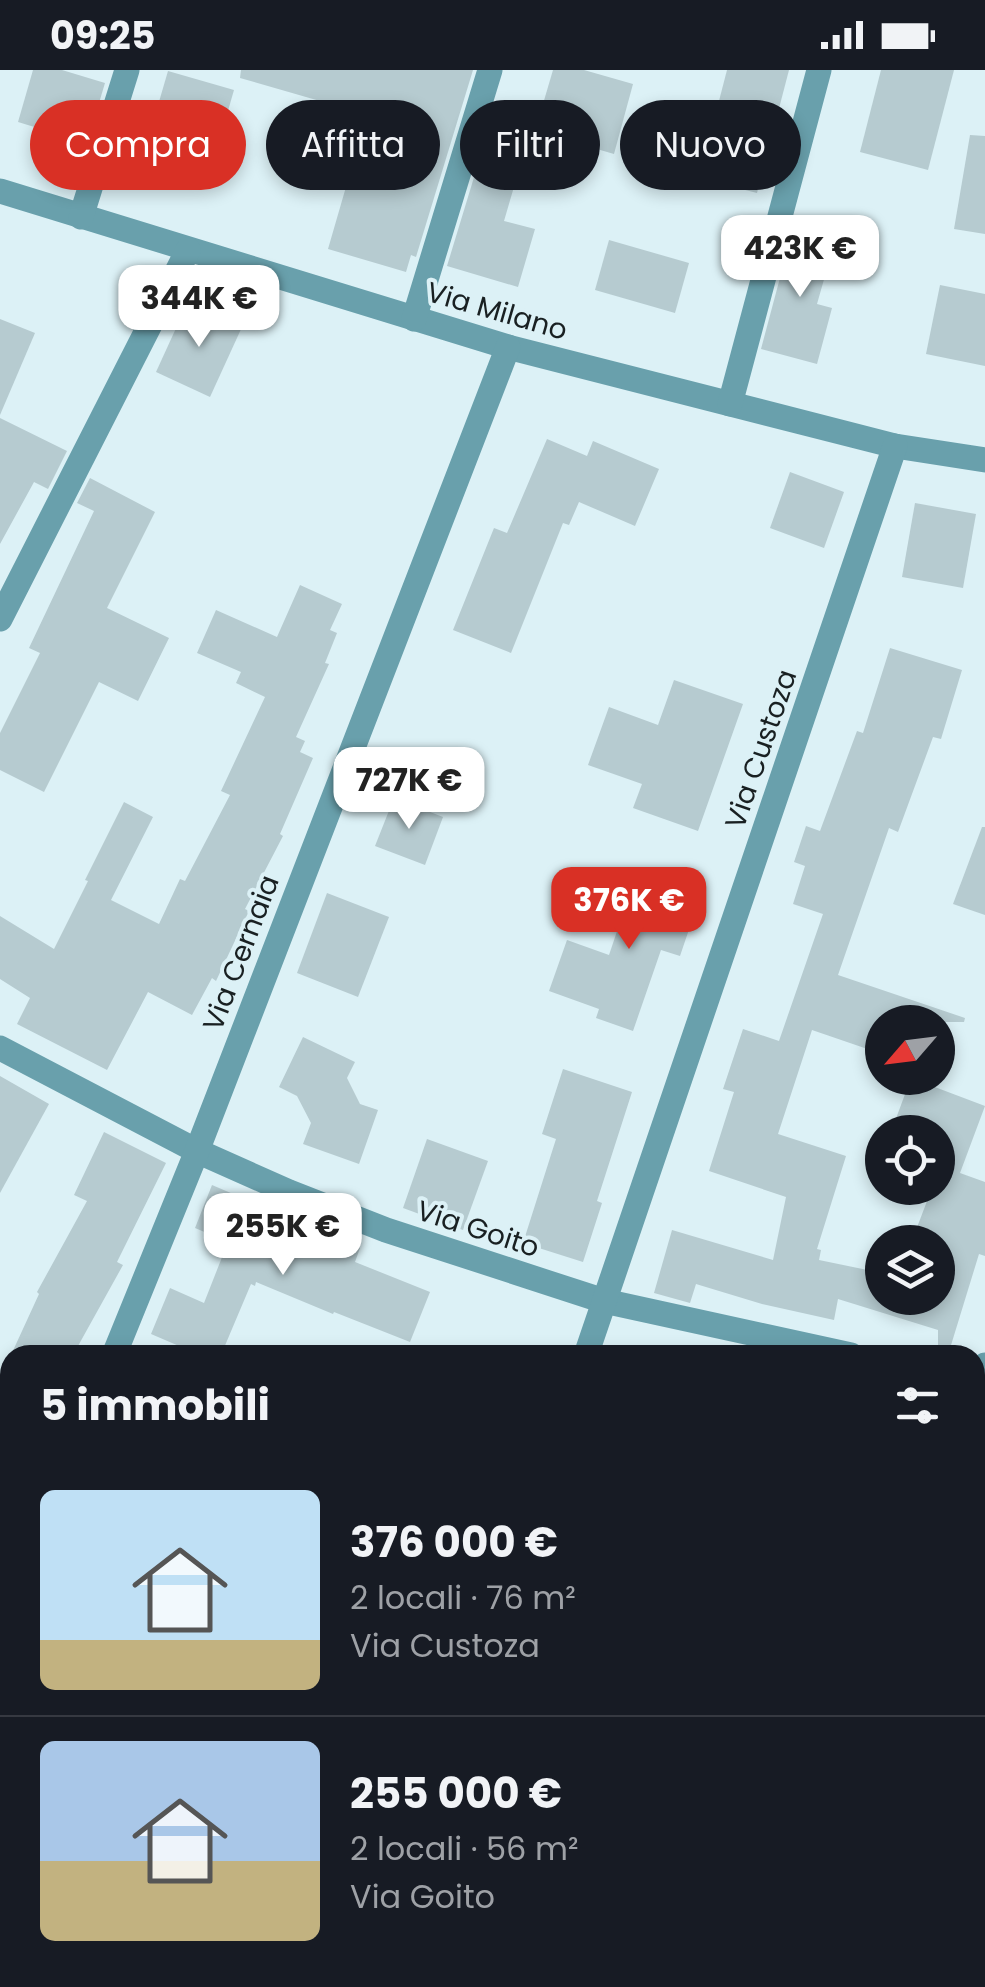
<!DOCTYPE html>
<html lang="it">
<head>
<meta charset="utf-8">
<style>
	:root { --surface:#171b24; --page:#242831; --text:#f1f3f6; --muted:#9ea1a6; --line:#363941; --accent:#d93025 }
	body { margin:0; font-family:Poppins,sans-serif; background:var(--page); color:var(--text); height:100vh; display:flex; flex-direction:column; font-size:38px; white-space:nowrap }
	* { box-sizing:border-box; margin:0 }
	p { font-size:32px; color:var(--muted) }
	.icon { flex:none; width:55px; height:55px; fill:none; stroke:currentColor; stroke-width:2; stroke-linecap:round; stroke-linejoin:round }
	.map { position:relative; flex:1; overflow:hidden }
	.sheet { position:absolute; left:0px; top:1275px; width:985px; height:642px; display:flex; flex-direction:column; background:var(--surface); border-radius:30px 30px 0 0; box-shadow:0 5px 15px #0003 }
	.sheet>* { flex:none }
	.hud { position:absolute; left:30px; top:30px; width:925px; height:90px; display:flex; gap:20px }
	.needle { width:65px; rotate:242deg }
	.fabs { position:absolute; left:865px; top:935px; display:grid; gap:20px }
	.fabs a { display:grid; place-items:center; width:90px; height:90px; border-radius:50%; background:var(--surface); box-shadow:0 5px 15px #0003; font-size:50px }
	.price { position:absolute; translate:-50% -85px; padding:0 22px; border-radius:20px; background:#fff; color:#222; font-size:32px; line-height:65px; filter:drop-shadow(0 2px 5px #0008) }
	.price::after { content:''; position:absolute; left:50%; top:60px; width:30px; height:22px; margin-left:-15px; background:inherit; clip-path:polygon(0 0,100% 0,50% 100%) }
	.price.on { background:var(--accent); color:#fff }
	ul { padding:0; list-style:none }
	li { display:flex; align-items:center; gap:30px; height:250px; padding:0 40px }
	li+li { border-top:2px solid var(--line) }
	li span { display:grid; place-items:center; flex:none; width:280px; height:200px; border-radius:15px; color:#555 }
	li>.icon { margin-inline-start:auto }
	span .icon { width:120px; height:120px; fill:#fffc; stroke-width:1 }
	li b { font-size:42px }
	h2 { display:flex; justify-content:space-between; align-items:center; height:120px; padding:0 40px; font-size:42px }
	.chip { padding:0 35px; border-radius:45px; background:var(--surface); box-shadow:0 5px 15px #0003; font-size:35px; line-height:90px }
	.chip.on { background:var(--accent); color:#fff }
	.status { display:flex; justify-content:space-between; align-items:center; height:70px; padding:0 50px; background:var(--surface); direction:ltr }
	.status svg { height:28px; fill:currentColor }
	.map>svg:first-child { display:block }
	.building { fill:#b6cbd0 }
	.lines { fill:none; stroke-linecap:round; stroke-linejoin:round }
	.minor { stroke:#69a0ac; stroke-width:25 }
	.labels { text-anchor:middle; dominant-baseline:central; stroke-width:8; stroke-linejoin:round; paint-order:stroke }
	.street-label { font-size:28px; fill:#192022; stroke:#dcf1f6 }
</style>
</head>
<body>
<div class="status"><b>09:25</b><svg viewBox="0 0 49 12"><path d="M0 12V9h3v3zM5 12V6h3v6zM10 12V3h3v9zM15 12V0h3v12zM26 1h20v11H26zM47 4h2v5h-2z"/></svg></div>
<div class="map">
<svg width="985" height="1917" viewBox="0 0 985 1917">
	<rect width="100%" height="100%" fill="#dcf1f6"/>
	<!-- building -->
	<g class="building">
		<path d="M 33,0 L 62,0 L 105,13 L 87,73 L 18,52 Z"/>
		<path d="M 241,0 L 473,0 L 416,187 L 411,185 L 406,202 L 328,179 L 350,103 L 393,115 L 410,57 L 240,8 Z"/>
		<path d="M 553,0 L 584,0 L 633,14 L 614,84 L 535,61 Z"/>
		<path d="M 727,0 L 789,0 L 757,123 L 699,108 Z"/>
		<path d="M 881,0 L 954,0 L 928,100 L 860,82 Z"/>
		<path d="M 168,1 L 234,20 L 210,103 L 144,83 Z"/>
		<path d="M 970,65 L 985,66 L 985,164 L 954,159 Z"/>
		<path d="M 482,81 L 521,93 L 504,151 L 535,159 L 518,217 L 447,196 Z"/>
		<path d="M 793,159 L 835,171 L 817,234 L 832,238 L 817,294 L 761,279 Z"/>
		<path d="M 609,170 L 689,193 L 675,243 L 595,220 Z"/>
		<path d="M 940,215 L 985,224 L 985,296 L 926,284 Z"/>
		<path d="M 188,232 L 242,257 L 210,327 L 156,302 Z"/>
		<path d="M 0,249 L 35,263 L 0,345 Z"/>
		<path d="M 0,348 L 67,381 L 48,419 L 34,412 L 0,474 Z"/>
		<path d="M 547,369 L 587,386 L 593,371 L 659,399 L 635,456 L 579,432 L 569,455 L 563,453 L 511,583 L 453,560 L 494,458 L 507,463 Z"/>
		<path d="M 790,402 L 844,422 L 824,478 L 770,458 Z"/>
		<path d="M 90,408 L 155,442 L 107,538 L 169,568 L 138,631 L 99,612 L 44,722 L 0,700 L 0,663 L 40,583 L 29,578 L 94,441 L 77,433 Z"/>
		<path d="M 915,433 L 976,444 L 963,518 L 902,507 Z"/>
		<path d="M 300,515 L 342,534 L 330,560 L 337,563 L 325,593 L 329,594 L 296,667 L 305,671 L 300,682 L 313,688 L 280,764 L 283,766 L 245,839 L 249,841 L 216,911 L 212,908 L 192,945 L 148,922 L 107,1000 L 17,954 L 30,928 L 0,909 L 0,846 L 54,879 L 88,811 L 85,810 L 124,732 L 153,747 L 111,830 L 159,854 L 180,809 L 185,811 L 230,725 L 221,721 L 265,627 L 236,613 L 241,602 L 197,583 L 216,540 L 277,567 Z"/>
		<path d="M 890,578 L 962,600 L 941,669 L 933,667 L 898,762 L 889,758 L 838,905 L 965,948 L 964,952 L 882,952 L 882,984 L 812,960 L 778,1064 L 846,1086 L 817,1179 L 821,1180 L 819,1190 L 882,1203 L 882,1228 L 938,1228 L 938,1168 L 916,1160 L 932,1118 L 938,1118 L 938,1062 L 891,1062 L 911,1008 L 985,1036 L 960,1103 L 985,1112 L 985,1186 L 979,1184 L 948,1285 L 938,1285 L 938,1260 L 838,1229 L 834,1250 L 762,1234 L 696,1214 L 690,1233 L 654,1223 L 672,1160 L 773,1190 L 786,1127 L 709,1101 L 734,1022 L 723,1019 L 743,959 L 779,971 L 823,844 L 793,834 L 805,796 L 794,792 L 806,756 L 820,761 L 857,661 L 863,663 Z"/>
		<path d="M 674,610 L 743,634 L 698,761 L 633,738 L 642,714 L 588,695 L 609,637 L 658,655 Z"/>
		<path d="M 394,728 L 443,747 L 425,795 L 375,776 Z"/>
		<path d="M 982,757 L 985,757 L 985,845 L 953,834 Z"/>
		<path d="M 637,802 L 701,824 L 680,886 L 661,880 L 633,961 L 596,948 L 599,939 L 549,921 L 567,870 L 609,885 Z"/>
		<path d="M 327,823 L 389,847 L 358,927 L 297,903 Z"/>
		<path d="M 303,967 L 355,992 L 347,1008 L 360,1034 L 378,1040 L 359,1094 L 303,1074 L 311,1053 L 297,1026 L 279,1017 Z"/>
		<path d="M 563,999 L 632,1022 L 597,1131 L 602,1133 L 583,1192 L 523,1173 L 556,1069 L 542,1064 Z"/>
		<path d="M 0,1006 L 49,1034 L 0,1123 Z"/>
		<path d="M 104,1062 L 166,1093 L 117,1192 L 123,1195 L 73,1285 L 11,1285 L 39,1224 L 37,1222 L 87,1131 L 74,1125 Z"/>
		<path d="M 427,1069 L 488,1091 L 463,1160 L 403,1138 Z"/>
		<path d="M 212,1115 L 360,1178 L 355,1192 L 430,1222 L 410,1272 L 334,1242 L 333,1244 L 256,1212 L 255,1216 L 251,1214 L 221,1285 L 200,1285 L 151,1264 L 170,1218 L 204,1233 L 228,1172 L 195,1158 Z"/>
	</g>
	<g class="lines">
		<!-- minor -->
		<g class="minor">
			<path d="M 0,121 L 508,277 L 895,376 L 985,390"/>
			<path d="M 81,147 L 127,0"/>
			<path d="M 414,249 L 490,0"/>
			<path d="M 730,334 L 819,0"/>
			<path d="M 0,549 L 188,180"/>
			<path d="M 0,978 L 197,1081 L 289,1122 L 386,1160 L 604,1231 L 851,1285"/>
			<path d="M 114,1285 L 197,1081 L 508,277"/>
			<path d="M 586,1285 L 895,376"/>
			<path d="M 975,1318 L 985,1295"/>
			<path d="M 0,1574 L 10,1549"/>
			<path d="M 0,1647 L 10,1651"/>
			<path d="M 517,1908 L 532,1917"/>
			<path d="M 373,1917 L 376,1908"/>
			<path d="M 751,1917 L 754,1908"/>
		</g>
	</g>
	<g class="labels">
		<!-- street labels -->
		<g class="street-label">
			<text transform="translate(497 241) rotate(16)">Via Milano</text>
			<text transform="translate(761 679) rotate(-71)">Via Custoza</text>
			<text transform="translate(241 883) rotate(-69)">Via Cernaia</text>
			<text transform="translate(478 1159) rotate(18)">Via Goito</text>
		</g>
	</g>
</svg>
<div class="fabs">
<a><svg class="needle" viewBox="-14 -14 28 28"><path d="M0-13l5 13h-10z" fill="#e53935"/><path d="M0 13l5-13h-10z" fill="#9ea1a6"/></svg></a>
<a><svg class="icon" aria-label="locate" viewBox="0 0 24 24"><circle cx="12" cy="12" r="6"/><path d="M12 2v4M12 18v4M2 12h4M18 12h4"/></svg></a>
<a><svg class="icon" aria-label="layers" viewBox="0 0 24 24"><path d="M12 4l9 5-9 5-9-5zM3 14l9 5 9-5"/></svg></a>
</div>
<b class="price" style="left:800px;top:230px">423K €</b>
<b class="price" style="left:199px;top:280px">344K €</b>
<b class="price" style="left:409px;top:762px">727K €</b>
<b class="price on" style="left:629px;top:882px">376K €</b>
<b class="price" style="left:283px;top:1208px">255K €</b>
<div class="hud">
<a class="chip on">Compra</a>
<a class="chip">Affitta</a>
<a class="chip">Filtri</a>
<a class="chip">Nuovo</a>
</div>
<section class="sheet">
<h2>5 immobili<svg class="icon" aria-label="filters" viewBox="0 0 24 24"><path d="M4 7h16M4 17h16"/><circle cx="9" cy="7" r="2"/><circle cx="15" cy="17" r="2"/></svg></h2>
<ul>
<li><span style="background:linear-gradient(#bfe0f5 75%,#c2b280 0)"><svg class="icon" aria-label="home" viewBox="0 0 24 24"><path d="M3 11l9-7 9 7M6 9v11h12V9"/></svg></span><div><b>376 000 €</b><p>2 locali · 76 m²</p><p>Via Custoza</p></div></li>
<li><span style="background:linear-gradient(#a9c7e8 60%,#c2b280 0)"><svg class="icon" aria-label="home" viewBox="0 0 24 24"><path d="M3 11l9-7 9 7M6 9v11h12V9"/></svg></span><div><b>255 000 €</b><p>2 locali · 56 m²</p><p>Via Goito</p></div></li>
</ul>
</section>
</div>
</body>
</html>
